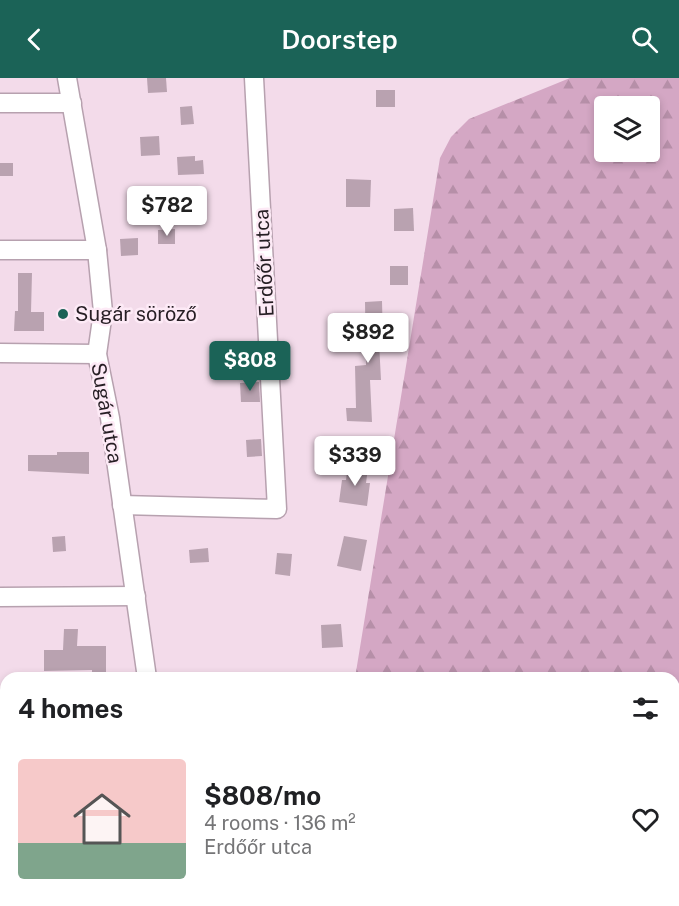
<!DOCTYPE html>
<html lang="en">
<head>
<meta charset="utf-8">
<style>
	:root { --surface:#fff; --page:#f6f6f6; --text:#202124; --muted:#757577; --line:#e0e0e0; --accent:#1b6357 }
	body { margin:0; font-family:"Public Sans",sans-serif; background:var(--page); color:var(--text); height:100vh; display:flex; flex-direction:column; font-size:22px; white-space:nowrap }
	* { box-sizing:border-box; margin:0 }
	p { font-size:20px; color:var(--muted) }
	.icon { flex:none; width:33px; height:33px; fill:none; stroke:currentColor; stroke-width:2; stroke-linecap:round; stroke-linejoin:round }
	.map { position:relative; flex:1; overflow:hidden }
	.sheet { position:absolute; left:0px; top:594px; width:680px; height:234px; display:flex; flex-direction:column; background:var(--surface); border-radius:18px 18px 0 0; box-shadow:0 3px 9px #0003 }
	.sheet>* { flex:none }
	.buttons { position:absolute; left:594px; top:18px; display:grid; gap:12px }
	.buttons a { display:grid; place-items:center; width:66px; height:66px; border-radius:6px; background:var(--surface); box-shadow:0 3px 9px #0003; font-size:30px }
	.price { position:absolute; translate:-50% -51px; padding:0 14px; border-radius:6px; background:#fff; color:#222; font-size:20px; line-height:39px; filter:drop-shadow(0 2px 3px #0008) }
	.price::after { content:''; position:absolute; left:50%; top:36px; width:18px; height:14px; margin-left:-9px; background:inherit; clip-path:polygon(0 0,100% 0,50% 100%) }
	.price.active { background:var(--accent); color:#fff }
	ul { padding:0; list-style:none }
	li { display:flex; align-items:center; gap:18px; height:150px; padding:0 18px }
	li+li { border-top:2px solid var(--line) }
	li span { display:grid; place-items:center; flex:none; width:168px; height:120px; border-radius:6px; color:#555 }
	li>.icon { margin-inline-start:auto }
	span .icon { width:72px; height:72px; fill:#fffc; stroke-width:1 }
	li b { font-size:26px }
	h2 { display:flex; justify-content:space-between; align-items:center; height:72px; padding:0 18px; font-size:26px }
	header { display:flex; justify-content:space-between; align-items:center; height:78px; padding:0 18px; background:var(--accent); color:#fff; font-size:27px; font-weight:600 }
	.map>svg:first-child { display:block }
	.forest { fill:url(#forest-firs); fill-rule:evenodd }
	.building { fill:#b9a2b0 }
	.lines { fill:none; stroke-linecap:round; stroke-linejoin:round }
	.minor-casing { stroke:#b7a1af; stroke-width:21 }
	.minor { stroke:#fff; stroke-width:18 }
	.poi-dot { fill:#1b6357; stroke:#fdeaf6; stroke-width:2 }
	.labels { text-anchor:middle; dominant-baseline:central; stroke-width:5; stroke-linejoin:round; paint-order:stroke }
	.street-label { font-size:20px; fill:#261e24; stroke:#fdeaf6 }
	.poi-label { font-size:20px; fill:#261e24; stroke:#fdeaf6; text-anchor:start }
</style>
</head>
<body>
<header><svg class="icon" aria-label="back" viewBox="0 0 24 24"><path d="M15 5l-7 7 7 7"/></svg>Doorstep<svg class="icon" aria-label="search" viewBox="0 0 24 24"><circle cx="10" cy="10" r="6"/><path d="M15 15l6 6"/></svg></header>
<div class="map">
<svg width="679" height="828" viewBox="0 0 679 828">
	<defs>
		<pattern id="forest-firs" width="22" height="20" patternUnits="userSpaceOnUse" patternTransform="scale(1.5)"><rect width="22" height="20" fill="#d4a7c4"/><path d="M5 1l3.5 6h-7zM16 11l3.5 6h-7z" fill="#b68fa8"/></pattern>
	</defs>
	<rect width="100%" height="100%" fill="#f3dbea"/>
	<!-- forest -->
	<path class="forest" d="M 570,0 L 679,0 L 679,828 L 318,828 L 319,822 L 674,822 L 674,600 L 355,600 L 440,80 L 451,59 L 469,41 ZM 604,28 L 650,28 L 650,74 L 604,74 Z"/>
	<!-- building -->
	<g class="building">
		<path d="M 147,0 L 166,0 L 167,14 L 148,15 Z"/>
		<rect x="376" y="12" width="19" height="17"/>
		<path d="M 192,28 L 194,46 L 181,47 L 180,29 Z"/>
		<path d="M 159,58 L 160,77 L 141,78 L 140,59 Z"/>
		<path d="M 195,78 L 195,83 L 203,82 L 204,96 L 178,97 L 177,79 Z"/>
		<rect x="0" y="85" width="13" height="13"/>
		<path d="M 346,101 L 371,102 L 370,129 L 346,129 Z"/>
		<path d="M 413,130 L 414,153 L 394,153 L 394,131 Z"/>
		<path d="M 175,151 L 175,166 L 158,166 L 158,152 Z"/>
		<path d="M 138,160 L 138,177 L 121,178 L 120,161 Z"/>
		<rect x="390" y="188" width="18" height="19"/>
		<path d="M 18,195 L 32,195 L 31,234 L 44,234 L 44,253 L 14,253 L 15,233 L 18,233 Z"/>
		<path d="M 382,223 L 383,264 L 379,264 L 381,302 L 370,302 L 372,344 L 347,343 L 346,330 L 356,330 L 355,288 L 366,287 L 365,224 Z"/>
		<path d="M 259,304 L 260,324 L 241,324 L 240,305 Z"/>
		<path d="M 261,361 L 262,378 L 247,379 L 246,362 Z"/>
		<path d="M 57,374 L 89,374 L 89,396 L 28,393 L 28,377 L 57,377 Z"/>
		<path d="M 348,387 L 368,390 L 366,405 L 370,405 L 367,428 L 339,424 L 342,402 L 346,402 Z"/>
		<path d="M 65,458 L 66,473 L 53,474 L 52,459 Z"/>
		<path d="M 344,458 L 367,462 L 361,493 L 337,488 Z"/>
		<path d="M 208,470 L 209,484 L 190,485 L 189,472 Z"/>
		<path d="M 277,475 L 292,476 L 290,498 L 275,496 Z"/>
		<path d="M 341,546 L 343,569 L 322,570 L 321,547 Z"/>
		<path d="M 64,551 L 78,551 L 77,568 L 106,568 L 106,596 L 92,596 L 92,592 L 44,593 L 44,572 L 63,572 Z"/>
	</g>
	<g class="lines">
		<!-- minor casing -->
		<g class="minor-casing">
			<g id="minor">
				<path d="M 67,0 L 97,172 L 103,234 L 97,276 L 110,340 L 147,600"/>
				<path d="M 0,25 L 72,25"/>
				<path d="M 0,172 L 97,172"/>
				<path d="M 0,275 L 97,276"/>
				<path d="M 122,427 L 277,431 L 254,0"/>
				<path d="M 0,519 L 136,518"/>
				<path d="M 0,750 L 6,750"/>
				<path d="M 176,822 L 177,828"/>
			</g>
		</g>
		<!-- minor -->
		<use href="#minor" class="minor"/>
	</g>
	<!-- markers -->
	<circle class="poi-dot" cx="63" cy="236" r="6"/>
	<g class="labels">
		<!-- street labels -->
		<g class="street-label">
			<text transform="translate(264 185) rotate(-93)">Erdőőr utca</text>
			<text transform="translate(107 335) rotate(80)">Sugár utca</text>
		</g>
		<!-- poi labels -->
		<g class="poi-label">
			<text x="75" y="236">Sugár söröző</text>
		</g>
	</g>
</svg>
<div class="buttons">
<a><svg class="icon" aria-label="layers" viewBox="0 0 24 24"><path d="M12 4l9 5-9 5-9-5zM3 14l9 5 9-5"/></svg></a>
</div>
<b class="price" style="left:167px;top:159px">$782</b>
<b class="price" style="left:368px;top:286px">$892</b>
<b class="price active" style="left:250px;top:314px">$808</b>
<b class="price" style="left:355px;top:409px">$339</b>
<section class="sheet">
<h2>4 homes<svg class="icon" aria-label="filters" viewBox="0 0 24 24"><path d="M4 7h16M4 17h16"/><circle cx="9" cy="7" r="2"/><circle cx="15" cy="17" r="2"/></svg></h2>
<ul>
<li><span style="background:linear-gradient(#f6c9c9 70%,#7fa58c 0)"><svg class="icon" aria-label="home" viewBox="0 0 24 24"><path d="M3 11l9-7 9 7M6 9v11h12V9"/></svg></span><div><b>$808/mo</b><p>4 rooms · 136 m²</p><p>Erdőőr utca</p></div><svg class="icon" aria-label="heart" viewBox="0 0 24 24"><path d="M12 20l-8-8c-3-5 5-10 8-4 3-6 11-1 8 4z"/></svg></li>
</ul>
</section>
</div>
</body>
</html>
